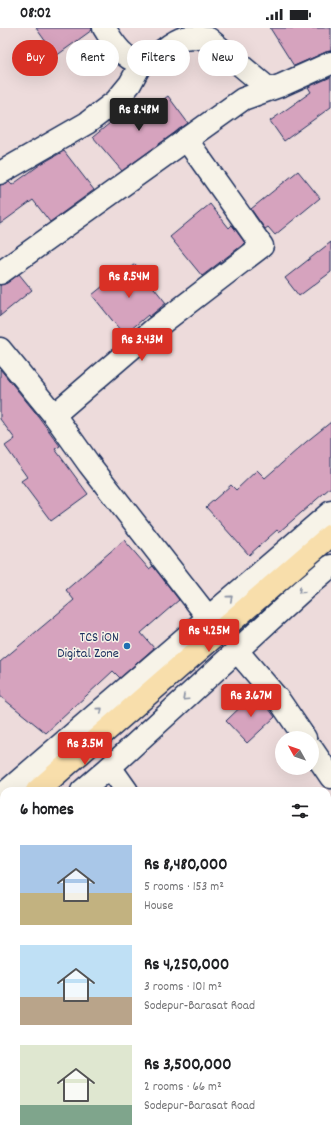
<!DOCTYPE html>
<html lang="en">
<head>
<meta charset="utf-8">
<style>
	:root { --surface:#fff; --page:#f6f6f6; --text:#202124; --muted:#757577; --accent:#d93025 }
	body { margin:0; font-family:Dekko,sans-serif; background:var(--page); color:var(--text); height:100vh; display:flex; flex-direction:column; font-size:15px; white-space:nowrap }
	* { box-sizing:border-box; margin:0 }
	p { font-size:13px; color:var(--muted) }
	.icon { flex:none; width:22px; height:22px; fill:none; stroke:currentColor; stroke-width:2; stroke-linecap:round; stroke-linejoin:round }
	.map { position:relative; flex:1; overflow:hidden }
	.sheet { position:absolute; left:0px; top:759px; width:331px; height:356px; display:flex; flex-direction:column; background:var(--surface); border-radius:12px 12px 0 0; box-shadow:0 4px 16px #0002 }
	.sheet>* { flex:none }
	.top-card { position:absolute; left:12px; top:12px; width:307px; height:36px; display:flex; gap:8px }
	.needle { width:26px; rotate:310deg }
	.controls { position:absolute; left:275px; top:703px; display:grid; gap:8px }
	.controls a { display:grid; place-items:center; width:44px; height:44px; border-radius:50%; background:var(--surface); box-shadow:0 4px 16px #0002; font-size:20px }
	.price { position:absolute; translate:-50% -34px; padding:0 9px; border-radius:4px; background:var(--accent); color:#fff; font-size:13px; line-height:26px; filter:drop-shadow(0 1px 2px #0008) }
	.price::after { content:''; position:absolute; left:50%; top:24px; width:12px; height:9px; margin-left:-6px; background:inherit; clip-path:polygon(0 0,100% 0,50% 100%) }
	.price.active { background:#222; color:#fff }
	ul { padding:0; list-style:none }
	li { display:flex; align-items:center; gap:12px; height:100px; padding:0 20px }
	li span { display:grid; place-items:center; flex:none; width:112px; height:80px; border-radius:0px; color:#555 }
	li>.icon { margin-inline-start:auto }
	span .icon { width:48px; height:48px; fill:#fffc; stroke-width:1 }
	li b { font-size:17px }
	h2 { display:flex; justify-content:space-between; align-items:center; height:48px; padding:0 20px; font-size:17px }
	.pill { padding:0 14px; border-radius:18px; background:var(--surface); box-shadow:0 4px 16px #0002; font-size:14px; line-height:36px }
	.pill.active { background:var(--accent); color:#fff }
	.status { display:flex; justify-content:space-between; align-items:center; height:28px; padding:0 20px; background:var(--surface); direction:ltr }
	.status svg { height:11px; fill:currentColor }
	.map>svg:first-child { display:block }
	.building { fill:#d6a3be; stroke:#1b2f5e }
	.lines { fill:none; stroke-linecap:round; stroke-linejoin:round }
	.minor-casing { stroke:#1b2f5e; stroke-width:25 }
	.major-casing { stroke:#1b2f5e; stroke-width:25 }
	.minor { stroke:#f7f3e8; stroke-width:22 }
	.major { stroke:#f8deab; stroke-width:22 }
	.oneway { stroke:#8991a3 }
	.poi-dot { fill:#1f6fb2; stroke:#f7f3e8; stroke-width:1.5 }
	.labels { text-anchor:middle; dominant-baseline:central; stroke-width:3; stroke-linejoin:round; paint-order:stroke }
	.poi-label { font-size:14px; fill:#1b2f5e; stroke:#f7f3e8; text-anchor:end }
</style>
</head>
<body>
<div class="status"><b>08:02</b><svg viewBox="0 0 49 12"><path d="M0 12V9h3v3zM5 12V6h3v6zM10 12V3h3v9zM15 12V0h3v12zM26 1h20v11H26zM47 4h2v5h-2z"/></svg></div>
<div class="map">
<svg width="331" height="1115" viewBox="0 0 331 1115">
	<rect width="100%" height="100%" fill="#eddbdb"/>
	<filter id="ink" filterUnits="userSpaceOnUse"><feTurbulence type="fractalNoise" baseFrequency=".025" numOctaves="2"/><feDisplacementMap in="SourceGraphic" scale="8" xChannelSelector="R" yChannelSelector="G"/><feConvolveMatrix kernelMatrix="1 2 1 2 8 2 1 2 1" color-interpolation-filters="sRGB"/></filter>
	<g filter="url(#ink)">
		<!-- building -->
		<g class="building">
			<path d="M 36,0 L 92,0 L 92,2 L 56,28 Z"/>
			<path d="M 270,0 L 331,0 L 331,23 L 326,24 L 294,38 Z"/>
			<path d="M 331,49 L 331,79 L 284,113 L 270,93 L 311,64 L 308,59 Z"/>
			<path d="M 168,68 L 188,95 L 122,143 L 93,109 L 133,76 L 142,87 Z"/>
			<path d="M 64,123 L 94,162 L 50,194 L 33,172 L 0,196 L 0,157 L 9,154 L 12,157 L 41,136 Z"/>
			<path d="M 298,143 L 320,170 L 275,207 L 268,199 L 265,201 L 251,181 Z"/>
			<path d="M 210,176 L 229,200 L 232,197 L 245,215 L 202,248 L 170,209 Z"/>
			<path d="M 331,214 L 331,244 L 299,268 L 285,250 Z"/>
			<path d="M 135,236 L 166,275 L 149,289 L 148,287 L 124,307 L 92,267 L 113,250 L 115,252 Z"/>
			<path d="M 19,246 L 32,262 L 0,288 L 0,257 L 7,255 Z"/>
			<path d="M 0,341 L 35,384 L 60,418 L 55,421 L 88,466 L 51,493 L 21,453 L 27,449 L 5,418 L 15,411 L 0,391 Z"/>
			<path d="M 331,394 L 331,459 L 279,504 L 277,502 L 249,527 L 206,479 L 231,457 L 236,462 L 257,442 L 265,450 L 306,414 Z"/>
			<path d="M 124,512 L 149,541 L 153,538 L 179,572 L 141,605 L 154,620 L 120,650 L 113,643 L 46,705 L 0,668 L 0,634 L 74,572 L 66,562 Z"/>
			<path d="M 256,664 L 275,689 L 247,715 L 226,693 Z"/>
		</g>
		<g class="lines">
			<!-- minor casing -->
			<g class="minor-casing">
				<g id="minor">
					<path d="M 104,0 C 110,9 116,20 125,27 C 148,47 163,15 184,10 C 192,8 201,10 209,11 L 269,61"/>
					<path d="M 186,111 L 262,218 L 154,301 L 54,387 L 89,436 L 208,589"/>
					<path d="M 0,145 L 87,95 L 116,73 L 130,56 L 142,34"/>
					<path d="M 0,245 L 243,71 L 282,57 L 331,35"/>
					<path d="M 0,321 L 54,387"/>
					<path d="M 237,623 L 279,672 L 305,710"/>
					<path d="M 312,721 L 331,749"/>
					<path d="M 110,739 L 127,763"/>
					<path d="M 7,763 L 331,484"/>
					<path d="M 82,763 L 110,739 L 303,562 L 331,538"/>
					<path d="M 0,832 L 4,828"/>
					<path d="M 327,1045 L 331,1050"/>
					<path d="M 327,1075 L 331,1072"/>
					<path d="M 231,1111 L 234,1115"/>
					<path d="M 276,1115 L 281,1111"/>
				</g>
			</g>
			<!-- major casing -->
			<g class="major-casing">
				<g id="major">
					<path d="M 37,763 L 331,507"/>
					<path d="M 0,795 L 4,791"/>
				</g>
			</g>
			<!-- minor -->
			<use href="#minor" class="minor"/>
			<!-- major -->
			<use href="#major" class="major"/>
		</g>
		<!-- one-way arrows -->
		<defs><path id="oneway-chevron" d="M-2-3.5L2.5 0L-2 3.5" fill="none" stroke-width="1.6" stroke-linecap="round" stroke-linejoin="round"/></defs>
		<g class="oneway">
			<use href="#oneway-chevron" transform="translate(301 563) rotate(138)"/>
			<use href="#oneway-chevron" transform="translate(230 570) rotate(-40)"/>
			<use href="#oneway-chevron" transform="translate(185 670) rotate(137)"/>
			<use href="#oneway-chevron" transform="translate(100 682) rotate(-41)"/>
		</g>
	</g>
	<!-- markers -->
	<circle class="poi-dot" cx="127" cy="618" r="4"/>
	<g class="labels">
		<!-- poi labels -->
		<g class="poi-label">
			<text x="119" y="610">TCS iON<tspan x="119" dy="16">Digital Zone</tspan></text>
		</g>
	</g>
</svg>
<div class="controls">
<a><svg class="needle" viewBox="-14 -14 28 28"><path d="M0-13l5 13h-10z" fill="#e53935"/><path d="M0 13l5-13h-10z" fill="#757577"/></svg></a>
</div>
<b class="price active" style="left:139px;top:104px">Rs 8.48M</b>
<b class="price" style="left:129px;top:271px">Rs 8.54M</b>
<b class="price" style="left:142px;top:334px">Rs 3.43M</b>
<b class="price" style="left:209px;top:625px">Rs 4.25M</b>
<b class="price" style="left:251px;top:690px">Rs 3.67M</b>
<b class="price" style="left:85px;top:738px">Rs 3.5M</b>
<div class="top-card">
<a class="pill active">Buy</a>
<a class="pill">Rent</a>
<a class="pill">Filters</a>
<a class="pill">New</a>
</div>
<section class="sheet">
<h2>6 homes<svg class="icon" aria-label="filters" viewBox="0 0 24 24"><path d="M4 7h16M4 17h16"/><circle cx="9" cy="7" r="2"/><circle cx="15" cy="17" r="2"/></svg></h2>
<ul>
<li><span style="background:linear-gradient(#a9c7e8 60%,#c2b280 0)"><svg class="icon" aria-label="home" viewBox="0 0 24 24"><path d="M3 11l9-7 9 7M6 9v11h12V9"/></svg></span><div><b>Rs 8,480,000</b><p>5 rooms · 153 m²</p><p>House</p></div></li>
<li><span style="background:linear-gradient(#bfe0f5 65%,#b9a48a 0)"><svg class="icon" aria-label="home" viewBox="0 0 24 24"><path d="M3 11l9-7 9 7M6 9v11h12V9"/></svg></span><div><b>Rs 4,250,000</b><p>3 rooms · 101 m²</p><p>Sodepur-Barasat Road</p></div></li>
<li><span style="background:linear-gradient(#dfe7d0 75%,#7fa58c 0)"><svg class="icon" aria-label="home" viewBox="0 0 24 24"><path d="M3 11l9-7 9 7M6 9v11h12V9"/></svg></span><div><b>Rs 3,500,000</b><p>2 rooms · 66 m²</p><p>Sodepur-Barasat Road</p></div></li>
</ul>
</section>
</div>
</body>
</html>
